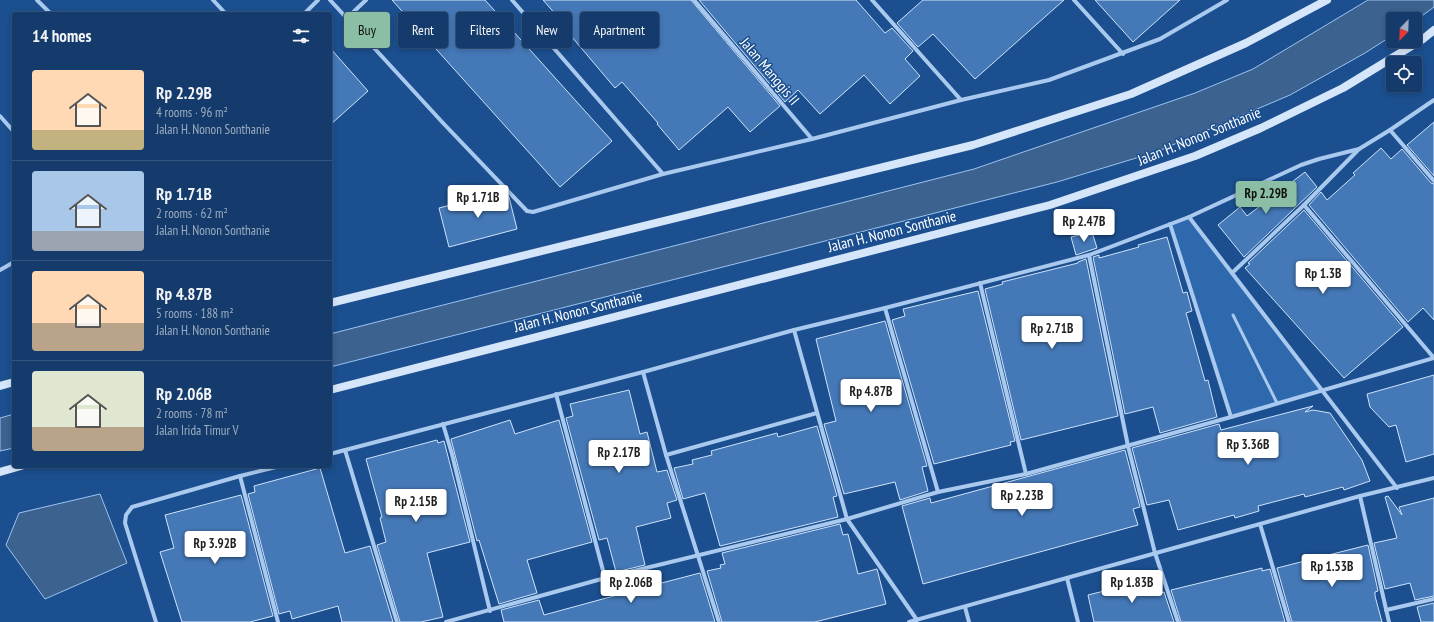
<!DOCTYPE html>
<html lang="en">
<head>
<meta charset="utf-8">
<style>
	:root { --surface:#143b6b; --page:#214673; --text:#f1f3f6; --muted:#9dadc1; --line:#33557e; --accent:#8abfa5 }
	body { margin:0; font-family:"PT Sans Narrow",sans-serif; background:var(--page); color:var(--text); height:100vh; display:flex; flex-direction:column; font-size:15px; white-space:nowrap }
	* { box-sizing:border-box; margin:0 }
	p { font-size:13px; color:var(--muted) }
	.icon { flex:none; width:22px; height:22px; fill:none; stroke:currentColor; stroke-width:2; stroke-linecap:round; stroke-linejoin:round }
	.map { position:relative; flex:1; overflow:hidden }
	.drawer { position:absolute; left:12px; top:12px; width:320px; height:456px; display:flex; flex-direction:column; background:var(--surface); border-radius:4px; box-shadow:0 2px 6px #0003,0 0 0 1px var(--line) }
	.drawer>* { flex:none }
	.banner { position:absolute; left:344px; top:12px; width:380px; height:36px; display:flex; gap:8px }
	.needle { width:26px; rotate:203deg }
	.controls { position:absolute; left:1386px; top:12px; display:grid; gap:8px }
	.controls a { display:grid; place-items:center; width:36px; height:36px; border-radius:4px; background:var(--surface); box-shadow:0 2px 6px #0003,0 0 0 1px var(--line); font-size:20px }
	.price { position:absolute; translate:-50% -34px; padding:0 9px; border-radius:4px; background:#fff; color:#222; font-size:13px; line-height:26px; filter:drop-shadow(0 1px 2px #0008) }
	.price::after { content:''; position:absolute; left:50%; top:24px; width:12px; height:9px; margin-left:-6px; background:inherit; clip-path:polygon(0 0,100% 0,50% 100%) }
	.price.selected { background:var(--accent); color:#111 }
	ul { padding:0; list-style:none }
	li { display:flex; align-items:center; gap:12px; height:100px; padding:0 20px }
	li+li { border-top:1px solid var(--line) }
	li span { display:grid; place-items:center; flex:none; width:112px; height:80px; border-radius:4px; color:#555 }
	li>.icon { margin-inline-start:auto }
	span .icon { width:48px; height:48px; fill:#fffc; stroke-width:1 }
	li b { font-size:17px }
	h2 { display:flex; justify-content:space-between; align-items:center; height:48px; padding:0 20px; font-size:17px }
	.tag { padding:0 14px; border-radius:4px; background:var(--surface); box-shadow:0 2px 6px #0003,0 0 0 1px var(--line); font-size:14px; line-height:36px }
	.tag.selected { background:var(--accent); color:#111 }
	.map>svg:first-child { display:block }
	.green { fill:#2e69ad }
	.water { fill:#3c6290; stroke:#9cc4f0 }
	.building { fill:#4478b7; stroke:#cfe3fa }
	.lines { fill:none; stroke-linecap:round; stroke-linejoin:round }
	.lane { stroke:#a9c9ee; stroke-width:3 }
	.street { stroke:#a9c9ee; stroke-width:4 }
	.secondary { stroke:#d6e6fa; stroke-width:8 }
	.labels { text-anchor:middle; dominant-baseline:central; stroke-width:3; stroke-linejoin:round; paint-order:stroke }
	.street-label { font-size:15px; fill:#fff; stroke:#1b4f8f }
</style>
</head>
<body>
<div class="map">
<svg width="1434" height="622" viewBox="0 0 1434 622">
	<rect width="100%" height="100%" fill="#1b4f8f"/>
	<!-- green -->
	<path class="green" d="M 1189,217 L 1322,390 L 1231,417 L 1170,224 Z"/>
	<!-- water -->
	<g class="water">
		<path d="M 1368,0 L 1434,0 L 1434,7 L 1415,21 L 1415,19 L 1393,19 L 1393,35 L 1365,53 L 1290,95 L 1156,152 L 1057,182 L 330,367 L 330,334 L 974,169 L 1195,93 L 1253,69 Z"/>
		<path d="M 14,414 L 14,448 L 0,451 L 0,418 Z"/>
		<path d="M 100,494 L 127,563 L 45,599 L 6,545 L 19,513 Z"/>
	</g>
	<!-- building -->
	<g class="building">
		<path d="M 392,0 L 485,0 L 612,141 L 560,187 Z"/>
		<path d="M 543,0 L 691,0 L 780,106 L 750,132 L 728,107 L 679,150 L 657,124 L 658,123 L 622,82 L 615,88 L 571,36 L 573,34 Z"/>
		<path d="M 699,0 L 856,0 L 885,33 L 892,28 L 913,51 L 905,59 L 920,76 L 890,104 L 864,75 L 820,114 L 798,90 L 785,102 Z"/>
		<path d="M 923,0 L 1064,0 L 975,79 L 933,34 L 918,47 L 897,23 Z"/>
		<path d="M 1095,0 L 1180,0 L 1133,42 Z"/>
		<path d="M 330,48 L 368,91 L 330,125 Z"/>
		<path d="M 1434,122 L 1434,176 L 1407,145 Z"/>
		<path d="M 1381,148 L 1391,159 L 1402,149 L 1431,183 L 1434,184 L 1434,320 L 1423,308 L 1408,322 L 1309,205 L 1321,192 L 1327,200 L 1355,175 L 1353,173 Z"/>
		<path d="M 1305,172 L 1317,187 L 1244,257 L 1218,225 L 1240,207 L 1247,216 Z"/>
		<path d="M 503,191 L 509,197 L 517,229 L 449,247 L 439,208 Z"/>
		<path d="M 1304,210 L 1403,327 L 1344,378 L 1245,268 L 1250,264 L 1248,263 Z"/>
		<path d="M 1092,232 L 1097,248 L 1076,255 L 1071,237 Z"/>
		<path d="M 1167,237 L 1183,293 L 1187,292 L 1192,311 L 1186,313 L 1205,381 L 1208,380 L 1217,417 L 1160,433 L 1153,407 L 1125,414 L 1093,257 L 1099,255 L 1099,258 L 1139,247 L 1138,245 Z"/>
		<path d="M 1086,259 L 1118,416 L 1021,440 L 985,289 L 1003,284 L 1002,282 L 1078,263 L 1078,262 Z"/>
		<path d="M 978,291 L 1015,441 L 1010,442 L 1011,445 L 934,464 L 892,320 L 905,316 L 903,309 Z"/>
		<path d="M 885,321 L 927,466 L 922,467 L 928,491 L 900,500 L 895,482 L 844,494 L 824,424 L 836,421 L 816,339 Z"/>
		<path d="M 1434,375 L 1434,454 L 1406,462 L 1396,425 L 1389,427 L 1370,407 L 1367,394 Z"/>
		<path d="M 629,390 L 640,434 L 647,432 L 657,472 L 667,470 L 677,500 L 667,503 L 671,518 L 636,527 L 645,565 L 616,572 L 607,538 L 599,540 L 566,418 L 573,416 L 570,404 Z"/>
		<path d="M 1313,406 L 1305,412 L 1313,410 L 1330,413 L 1362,460 L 1370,481 L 1344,490 L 1343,487 L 1305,497 L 1304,494 L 1258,506 L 1259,511 L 1235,518 L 1234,515 L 1178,530 L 1169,500 L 1147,505 L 1132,448 L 1219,424 L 1221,430 Z"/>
		<path d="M 510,420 L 515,434 L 559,420 L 592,542 L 527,560 L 537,593 L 499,604 L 479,540 L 477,541 L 451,439 Z"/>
		<path d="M 817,426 L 837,496 L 833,497 L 838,517 L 720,546 L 705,493 L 683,499 L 674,468 L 693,464 L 692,460 L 712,455 L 711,451 L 777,433 L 778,437 Z"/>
		<path d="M 437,440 L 438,443 L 444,441 L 470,542 L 427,553 L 443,617 L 421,622 L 400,622 L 377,545 L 386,542 L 380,518 L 382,517 L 366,459 Z"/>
		<path d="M 1125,450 L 1140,507 L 1133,509 L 1138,525 L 923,584 L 902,506 L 930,498 L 931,503 Z"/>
		<path d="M 320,468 L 345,553 L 370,546 L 393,622 L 342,622 L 338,606 L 292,619 L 290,611 L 279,614 L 248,494 L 255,492 L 254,486 Z"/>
		<path d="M 241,495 L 273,616 L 250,622 L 182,622 L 160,552 L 174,548 L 165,515 Z"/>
		<path d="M 1388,496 L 1402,515 L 1399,507 L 1434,498 L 1434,596 L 1415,600 L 1410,583 L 1385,589 L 1374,543 L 1397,538 L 1385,497 Z"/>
		<path d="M 840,524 L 843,535 L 848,534 L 858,574 L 877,569 L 886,604 L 815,622 L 722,622 L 707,571 L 721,568 L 720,565 L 725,564 L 722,553 Z"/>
		<path d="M 1368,545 L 1378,591 L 1375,592 L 1375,596 L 1382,622 L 1292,622 L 1277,568 Z"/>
		<path d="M 1262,568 L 1262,571 L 1270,569 L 1285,622 L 1181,622 L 1171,590 Z"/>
		<path d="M 647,571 L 650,586 L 700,573 L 715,622 L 504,622 L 501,610 L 539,600 L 544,615 L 621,594 L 617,579 Z"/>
		<path d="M 1157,578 L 1161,593 L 1164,592 L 1174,622 L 1094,622 L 1088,595 Z"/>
		<path d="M 1434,603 L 1434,622 L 1421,622 L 1417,607 Z"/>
	</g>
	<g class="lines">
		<!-- lane -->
		<path class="lane" d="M 1233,315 L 1277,403"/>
		<!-- street -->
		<g class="street">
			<path d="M 37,0 L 51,14"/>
			<path d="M 213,0 L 226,14"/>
			<path d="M 330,0 L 443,123 L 527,211 L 533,212 L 663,174 L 812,139 L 961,100 L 1049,80 L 1160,39 L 1227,0"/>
			<path d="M 512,0 L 663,174"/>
			<path d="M 694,0 L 812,139"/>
			<path d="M 872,0 L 961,100"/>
			<path d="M 1074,0 L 1123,54"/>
			<path d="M 304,14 L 318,0"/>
			<path d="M 347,18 L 366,0"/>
			<path d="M 0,116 L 14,132"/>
			<path d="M 1390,130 L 1434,181"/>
			<path d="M 1304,205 L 1434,358"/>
			<path d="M 1189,217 L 1397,488"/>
			<path d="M 1170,224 L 1231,417"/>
			<path d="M 1089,255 L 1128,446 L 1155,553 L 1178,622"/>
			<path d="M 0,270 L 14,262"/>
			<path d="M 1232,273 L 1304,205 L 1359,149"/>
			<path d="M 980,283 L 1026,474"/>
			<path d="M 885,308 L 938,492"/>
			<path d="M 794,330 L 847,519 L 917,620"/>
			<path d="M 643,372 L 666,455 L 719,622"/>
			<path d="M 556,394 L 605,578"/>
			<path d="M 443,424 L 452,454 L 490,611"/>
			<path d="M 345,450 L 397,622"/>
			<path d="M 330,454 L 643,372 L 794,330 L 885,308 L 1089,255 L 1189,217 L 1301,165 L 1319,159 L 1359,149 L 1390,130 L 1434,100"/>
			<path d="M 666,455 L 817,413"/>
			<path d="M 240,476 L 278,622"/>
			<path d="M 1360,496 L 1389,622"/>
			<path d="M 1260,524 L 1289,622"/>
			<path d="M 1067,578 L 1078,622"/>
			<path d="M 965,607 L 969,622"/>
			<path d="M 1386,610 L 1434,599"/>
			<path d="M 156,622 L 125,523 L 126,515 L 132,507 L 240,476 L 280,466"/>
			<path d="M 446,622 L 605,578 L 847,519 L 938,492 L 1026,474 L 1231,417 L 1434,358"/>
			<path d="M 909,622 L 1360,496 L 1434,478"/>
		</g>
		<!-- secondary -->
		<g class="secondary">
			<path d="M 330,303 L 973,145 L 1131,94 L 1246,43 L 1327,0"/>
			<path d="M 0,386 L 14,382"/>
			<path d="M 330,390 L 1050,205 L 1195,156 L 1261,128 L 1343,88 L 1423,39 L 1434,30"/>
			<path d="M 0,472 L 21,466"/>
		</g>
	</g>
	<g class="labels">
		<!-- street labels -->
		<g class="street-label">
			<text transform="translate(770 71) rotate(50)">Jalan Manggis II</text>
			<text transform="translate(1199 136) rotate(-22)">Jalan H. Nonon Sonthanie</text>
			<text transform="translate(892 231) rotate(-14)">Jalan H. Nonon Sonthanie</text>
			<text transform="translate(578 311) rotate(-14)">Jalan H. Nonon Sonthanie</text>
		</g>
	</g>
</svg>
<div class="controls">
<a><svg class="needle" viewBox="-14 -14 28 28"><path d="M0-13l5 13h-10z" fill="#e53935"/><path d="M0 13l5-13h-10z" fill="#9dadc1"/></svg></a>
<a><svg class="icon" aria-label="locate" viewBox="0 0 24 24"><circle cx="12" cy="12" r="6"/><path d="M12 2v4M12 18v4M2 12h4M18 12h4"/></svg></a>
</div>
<b class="price selected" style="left:1266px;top:215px">Rp 2.29B</b>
<b class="price" style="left:478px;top:219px">Rp 1.71B</b>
<b class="price" style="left:1084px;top:243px">Rp 2.47B</b>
<b class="price" style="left:1323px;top:295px">Rp 1.3B</b>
<b class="price" style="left:1052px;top:350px">Rp 2.71B</b>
<b class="price" style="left:871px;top:413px">Rp 4.87B</b>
<b class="price" style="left:1248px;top:466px">Rp 3.36B</b>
<b class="price" style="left:619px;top:474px">Rp 2.17B</b>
<b class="price" style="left:1022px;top:517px">Rp 2.23B</b>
<b class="price" style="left:416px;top:523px">Rp 2.15B</b>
<b class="price" style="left:215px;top:565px">Rp 3.92B</b>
<b class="price" style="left:1332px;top:588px">Rp 1.53B</b>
<b class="price" style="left:631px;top:604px">Rp 2.06B</b>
<b class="price" style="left:1132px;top:604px">Rp 1.83B</b>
<div class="banner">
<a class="tag selected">Buy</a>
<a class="tag">Rent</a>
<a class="tag">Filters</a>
<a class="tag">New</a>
<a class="tag">Apartment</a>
</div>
<section class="drawer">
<h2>14 homes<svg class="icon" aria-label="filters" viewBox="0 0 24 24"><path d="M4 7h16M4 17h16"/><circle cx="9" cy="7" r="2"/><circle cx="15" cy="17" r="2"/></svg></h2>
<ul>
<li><span style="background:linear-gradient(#ffd9b3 75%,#c2b280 0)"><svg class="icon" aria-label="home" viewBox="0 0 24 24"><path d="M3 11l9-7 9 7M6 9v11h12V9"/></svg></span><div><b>Rp 2.29B</b><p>4 rooms · 96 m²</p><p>Jalan H. Nonon Sonthanie</p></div></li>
<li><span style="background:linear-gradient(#a9c7e8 75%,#9aa5b1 0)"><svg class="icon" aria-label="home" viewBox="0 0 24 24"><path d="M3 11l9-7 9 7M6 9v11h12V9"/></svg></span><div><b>Rp 1.71B</b><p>2 rooms · 62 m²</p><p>Jalan H. Nonon Sonthanie</p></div></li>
<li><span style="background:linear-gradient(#ffd9b3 65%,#b9a48a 0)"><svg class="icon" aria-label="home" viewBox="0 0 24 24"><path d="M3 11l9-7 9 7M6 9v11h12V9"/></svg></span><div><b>Rp 4.87B</b><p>5 rooms · 188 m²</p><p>Jalan H. Nonon Sonthanie</p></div></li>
<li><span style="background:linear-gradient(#dfe7d0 70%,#b9a48a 0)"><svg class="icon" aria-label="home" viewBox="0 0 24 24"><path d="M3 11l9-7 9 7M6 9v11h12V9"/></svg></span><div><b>Rp 2.06B</b><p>2 rooms · 78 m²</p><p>Jalan Irida Timur V</p></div></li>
</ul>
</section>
</div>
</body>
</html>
